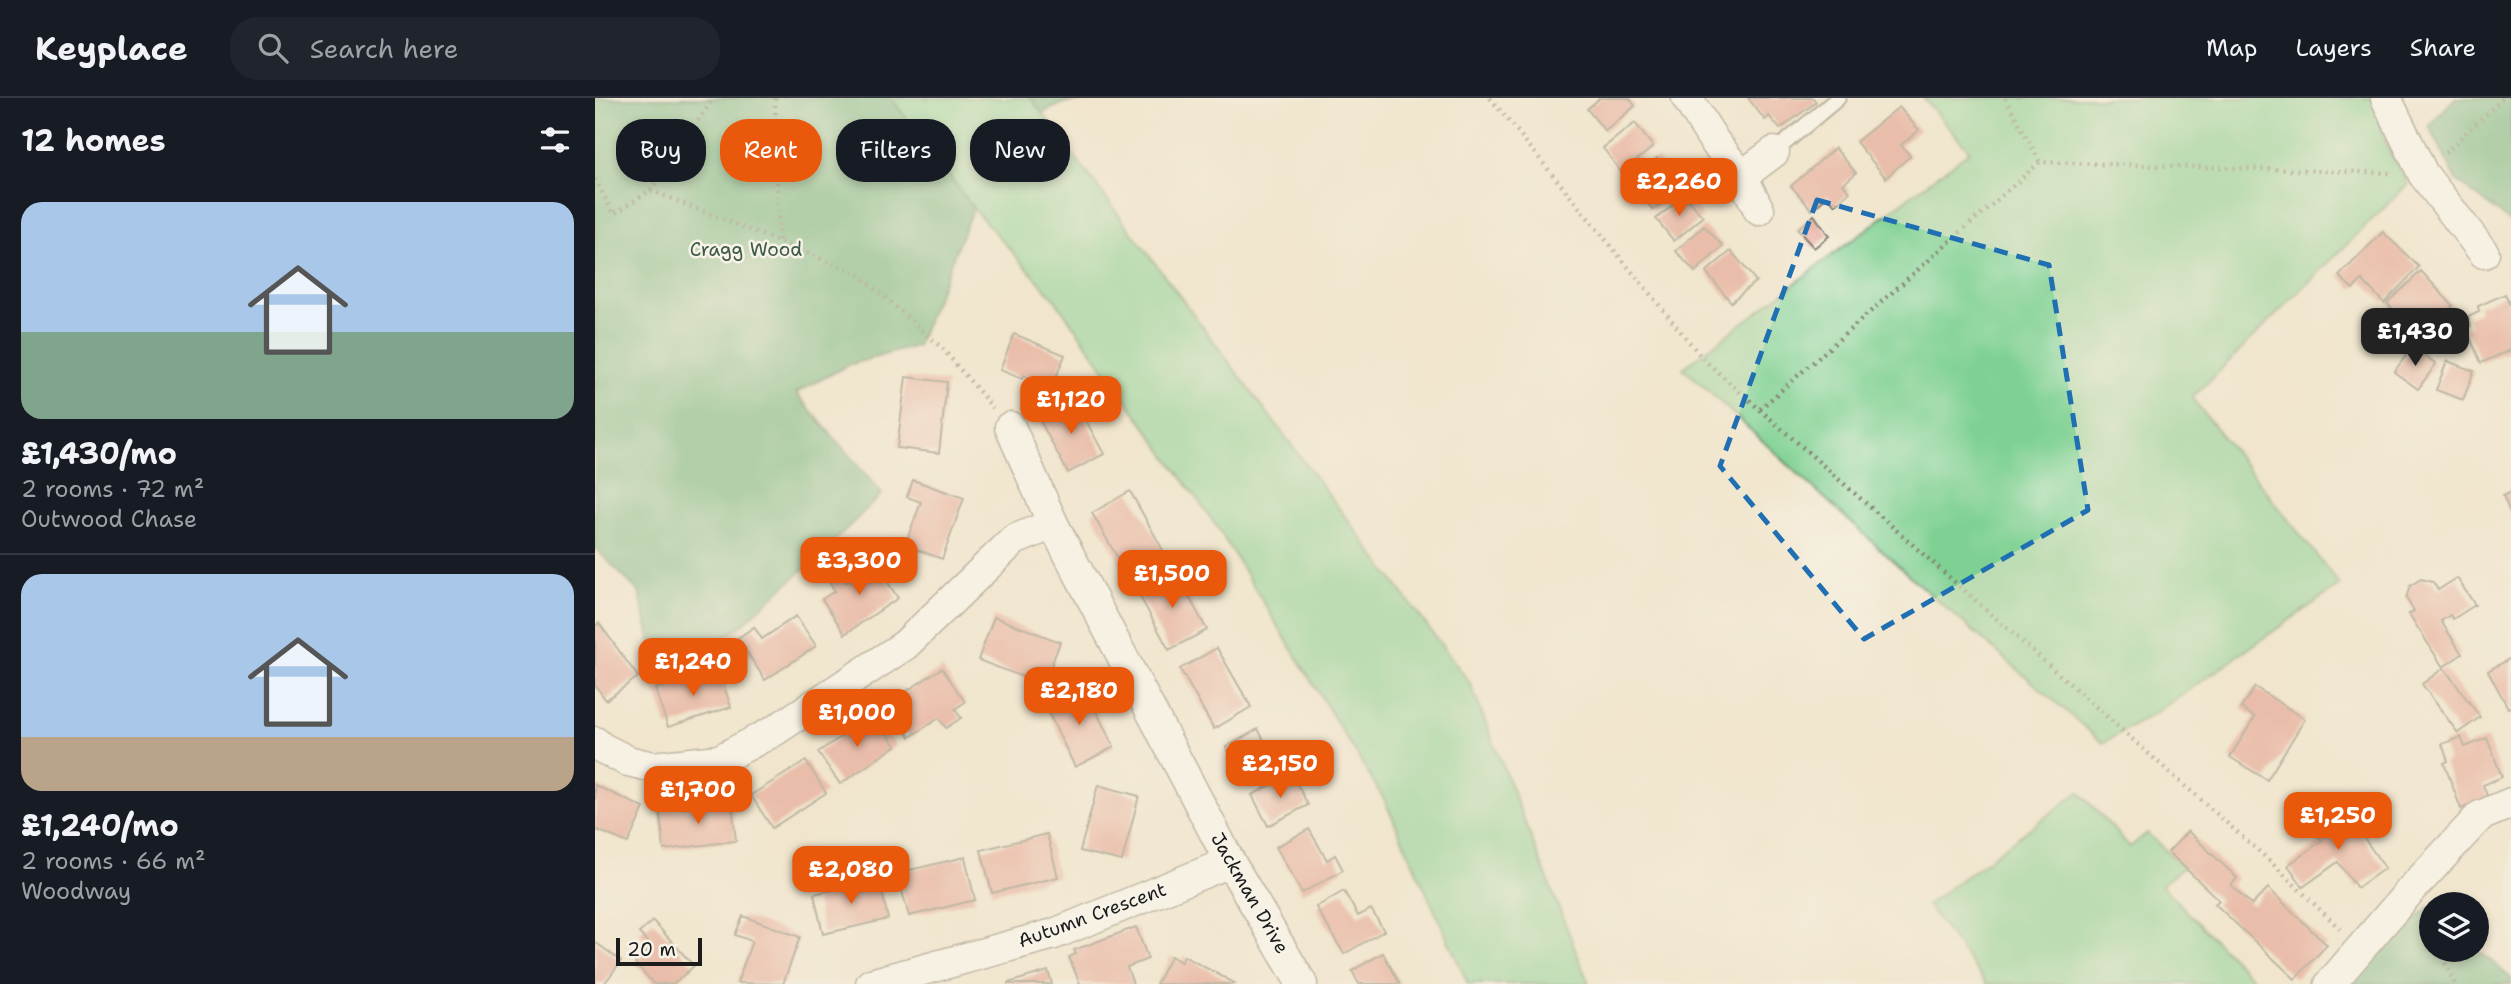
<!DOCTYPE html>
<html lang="en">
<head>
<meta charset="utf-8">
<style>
	:root { --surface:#171b24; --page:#20242c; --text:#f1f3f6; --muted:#9ea1a6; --line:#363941; --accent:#ea580c }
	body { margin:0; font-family:"Shantell Sans",sans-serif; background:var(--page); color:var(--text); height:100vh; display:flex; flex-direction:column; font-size:26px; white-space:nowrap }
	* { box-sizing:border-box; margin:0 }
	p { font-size:23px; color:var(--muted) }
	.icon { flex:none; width:38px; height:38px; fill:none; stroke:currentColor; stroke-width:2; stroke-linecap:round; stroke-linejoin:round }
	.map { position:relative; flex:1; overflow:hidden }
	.drawer { display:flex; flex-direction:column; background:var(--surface); width:595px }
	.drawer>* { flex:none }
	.banner { position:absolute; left:21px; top:21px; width:665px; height:63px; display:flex; gap:14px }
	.controls { position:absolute; left:1824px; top:794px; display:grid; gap:14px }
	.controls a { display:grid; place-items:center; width:70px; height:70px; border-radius:50%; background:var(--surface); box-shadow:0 4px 10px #0003; font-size:35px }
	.scale { position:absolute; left:21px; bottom:18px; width:86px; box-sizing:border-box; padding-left:7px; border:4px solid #1c1c1c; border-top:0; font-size:19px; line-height:24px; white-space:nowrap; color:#1c1c1c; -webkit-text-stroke:5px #f7f3e8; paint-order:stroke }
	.price { position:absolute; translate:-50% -60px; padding:0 16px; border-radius:14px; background:var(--accent); color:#fff; font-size:23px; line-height:46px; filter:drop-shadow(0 2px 4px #0008) }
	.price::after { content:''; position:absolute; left:50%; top:42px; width:21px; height:16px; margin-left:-10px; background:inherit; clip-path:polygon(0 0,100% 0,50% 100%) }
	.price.on { background:#222; color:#fff }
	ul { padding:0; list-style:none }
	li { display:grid; align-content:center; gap:14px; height:371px; padding:0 21px }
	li+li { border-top:2px solid var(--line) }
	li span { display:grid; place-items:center; height:217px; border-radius:21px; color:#555 }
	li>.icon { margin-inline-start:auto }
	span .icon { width:126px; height:126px; fill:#fffc; stroke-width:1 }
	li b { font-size:30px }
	h2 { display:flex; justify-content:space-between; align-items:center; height:84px; padding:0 21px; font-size:30px }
	.chip { padding:0 24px; border-radius:28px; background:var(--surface); box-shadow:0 4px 10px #0003; font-size:24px; line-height:63px }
	.chip.on { background:var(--accent); color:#fff }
	header { display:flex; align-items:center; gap:42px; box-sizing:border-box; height:98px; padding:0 35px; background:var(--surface); border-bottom:2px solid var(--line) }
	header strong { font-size:33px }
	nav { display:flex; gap:38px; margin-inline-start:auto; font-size:24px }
	.search { width:490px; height:63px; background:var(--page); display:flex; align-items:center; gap:18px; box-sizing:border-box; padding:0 24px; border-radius:28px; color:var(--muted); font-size:26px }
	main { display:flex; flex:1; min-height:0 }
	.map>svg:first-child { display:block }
	.green { fill:#7ed193; stroke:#4d7658; stroke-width:2 }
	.forest { fill:#66b37d; stroke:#41684c; stroke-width:2 }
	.building { fill:#e28d7f }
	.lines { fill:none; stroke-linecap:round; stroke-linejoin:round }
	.lane-casing { stroke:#868174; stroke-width:18 }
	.street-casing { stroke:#868174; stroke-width:33 }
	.path { stroke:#868174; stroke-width:4.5; stroke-dasharray:2 5; stroke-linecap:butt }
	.lane { stroke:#fff; stroke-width:14 }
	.street { stroke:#fff; stroke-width:30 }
	.marked { fill:none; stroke:#1f6fb2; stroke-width:5; stroke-dasharray:14 9; stroke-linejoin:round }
	.labels { text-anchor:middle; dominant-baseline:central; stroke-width:5; stroke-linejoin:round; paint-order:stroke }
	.park-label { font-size:19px; fill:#3e5b46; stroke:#f7f3e8 }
	.street-label { font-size:19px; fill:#1c1c1c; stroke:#f7f3e8 }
</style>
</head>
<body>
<header>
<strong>Keyplace</strong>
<div class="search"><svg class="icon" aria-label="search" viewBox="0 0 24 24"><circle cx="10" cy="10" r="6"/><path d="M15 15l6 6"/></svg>Search here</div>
<nav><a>Map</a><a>Layers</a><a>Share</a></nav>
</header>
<main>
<section class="drawer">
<h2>12 homes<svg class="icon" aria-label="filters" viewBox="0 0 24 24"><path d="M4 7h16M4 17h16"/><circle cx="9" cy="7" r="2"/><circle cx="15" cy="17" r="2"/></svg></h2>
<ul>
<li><span style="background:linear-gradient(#a9c7e8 60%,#7fa58c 0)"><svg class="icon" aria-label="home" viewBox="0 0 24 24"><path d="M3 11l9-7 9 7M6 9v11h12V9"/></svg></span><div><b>£1,430/mo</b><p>2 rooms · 72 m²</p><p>Outwood Chase</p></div></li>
<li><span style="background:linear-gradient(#a9c7e8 75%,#b9a48a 0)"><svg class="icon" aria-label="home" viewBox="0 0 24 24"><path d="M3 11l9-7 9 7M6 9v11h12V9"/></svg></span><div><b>£1,240/mo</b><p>2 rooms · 66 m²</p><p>Woodway</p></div></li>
</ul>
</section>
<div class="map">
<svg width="1916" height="886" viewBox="0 0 1916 886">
	<rect width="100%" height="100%" fill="#f7f3e8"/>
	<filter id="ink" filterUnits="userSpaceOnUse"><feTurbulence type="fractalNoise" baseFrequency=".0143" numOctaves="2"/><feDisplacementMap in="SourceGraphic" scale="14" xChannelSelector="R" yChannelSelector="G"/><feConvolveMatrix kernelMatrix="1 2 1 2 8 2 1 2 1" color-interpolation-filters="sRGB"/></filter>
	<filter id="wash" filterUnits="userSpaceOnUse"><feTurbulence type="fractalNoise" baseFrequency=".00686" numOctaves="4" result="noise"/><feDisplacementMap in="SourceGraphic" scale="28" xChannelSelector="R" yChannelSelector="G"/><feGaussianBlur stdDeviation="1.57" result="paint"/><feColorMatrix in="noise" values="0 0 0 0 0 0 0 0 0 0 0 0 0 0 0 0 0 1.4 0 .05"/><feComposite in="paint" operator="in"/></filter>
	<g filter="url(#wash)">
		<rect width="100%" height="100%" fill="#f1e6cd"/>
		<!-- green -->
		<g class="green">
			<path d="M 296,0 L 436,0 L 875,585 L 994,886 L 873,886 L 790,703 L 622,429 L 458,199 L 378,110 Z"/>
			<path d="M 1328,0 L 1778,0 L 1793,51 L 1813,86 L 1597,300 L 1745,487 L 1565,612 L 1508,645 L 1320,483 L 1088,270 L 1375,53 Z"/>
			<path d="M 1484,694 L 1535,749 L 1552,735 L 1589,769 L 1566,787 L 1663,886 L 1392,886 L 1332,807 Z"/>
		</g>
		<!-- forest -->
		<g class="forest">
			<path d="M 0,0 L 296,0 L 378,110 L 322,248 L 253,267 L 201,295 L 287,396 L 233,449 L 148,526 L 107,556 L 64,578 L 44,494 L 0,450 Z"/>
			<path d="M 436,0 L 504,0 L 500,2 L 469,5 L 447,15 Z"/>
			<path d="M 1860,0 L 1916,0 L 1916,124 L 1862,83 L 1834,28 Z"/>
			<path d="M 1834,809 L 1836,852 L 1881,852 L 1881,850 L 1916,880 L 1916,886 L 1752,886 Z"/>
		</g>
		<g id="blocks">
			<!-- building -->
			<g class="building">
				<path d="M 1005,0 L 1034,0 L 1040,8 L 1010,33 L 992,11 Z"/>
				<path d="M 1153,0 L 1218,0 L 1221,4 L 1185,31 L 1174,18 L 1170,22 Z"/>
				<path d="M 1304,9 L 1324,32 L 1306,47 L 1315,58 L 1291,80 L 1261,44 Z"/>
				<path d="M 1040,25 L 1058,49 L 1026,74 L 1008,50 Z"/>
				<path d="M 1240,50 L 1261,75 L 1248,86 L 1255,94 L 1240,107 L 1233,98 L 1217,112 L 1196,88 Z"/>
				<path d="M 1062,60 L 1086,89 L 1058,112 L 1034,83 Z"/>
				<path d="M 1090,97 L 1108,119 L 1079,143 L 1061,121 Z"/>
				<path d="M 1219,117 L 1234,138 L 1219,150 L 1202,131 Z"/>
				<path d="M 1109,128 L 1128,148 L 1100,174 L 1081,153 Z"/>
				<path d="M 1788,134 L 1824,169 L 1789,205 L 1767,182 L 1758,191 L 1744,178 Z"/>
				<path d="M 1136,153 L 1161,183 L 1136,204 L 1111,174 Z"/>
				<path d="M 1826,173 L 1858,208 L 1824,240 L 1792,205 Z"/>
				<path d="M 1910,196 L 1916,210 L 1916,252 L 1886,265 L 1871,230 L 1876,228 L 1873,219 L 1884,214 L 1883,208 Z"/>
				<path d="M 419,236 L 470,257 L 457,289 L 428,277 L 427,281 L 405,272 Z"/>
				<path d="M 1818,248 L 1841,266 L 1823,291 L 1799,274 Z"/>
				<path d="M 1852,263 L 1879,273 L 1868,302 L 1841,292 Z"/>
				<path d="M 311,279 L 352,284 L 344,355 L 302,350 Z"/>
				<path d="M 480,302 L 509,356 L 473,375 L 444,321 Z"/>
				<path d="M 318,382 L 369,400 L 347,461 L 310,447 L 326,404 L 312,399 Z"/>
				<path d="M 535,393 L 568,452 L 530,473 L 497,415 Z"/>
				<path d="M 1916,394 L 1916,417 L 1908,398 Z"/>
				<path d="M 280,465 L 303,500 L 250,536 L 227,501 L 240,493 L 233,482 L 245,474 L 252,484 Z"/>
				<path d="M 580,473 L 612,532 L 574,552 L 542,493 Z"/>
				<path d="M 1862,480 L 1880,507 L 1858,521 L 1855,517 L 1846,523 L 1867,556 L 1848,569 L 1814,516 L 1819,513 L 1811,500 L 1815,488 L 1826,481 L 1838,484 L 1843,492 Z"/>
				<path d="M 201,518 L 221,548 L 170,582 L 143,540 L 159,529 L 167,541 Z"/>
				<path d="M 399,519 L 465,544 L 449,587 L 383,562 Z"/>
				<path d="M 4,525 L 43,579 L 11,602 L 0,587 L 0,528 Z"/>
				<path d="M 622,550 L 656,609 L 619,631 L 585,571 Z"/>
				<path d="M 1916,560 L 1916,609 L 1913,610 L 1893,573 Z"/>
				<path d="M 123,570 L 136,609 L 73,629 L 60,591 Z"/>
				<path d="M 347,570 L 370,604 L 360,611 L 366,620 L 351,630 L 344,620 L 315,639 L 293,605 Z"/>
				<path d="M 1849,570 L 1885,619 L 1863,635 L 1827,586 Z"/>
				<path d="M 489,589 L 519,649 L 480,669 L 450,608 Z"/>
				<path d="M 1660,589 L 1710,621 L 1672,682 L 1635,659 L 1660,619 L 1646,610 Z"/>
				<path d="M 279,617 L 301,648 L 245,686 L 223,654 Z"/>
				<path d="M 663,631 L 679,661 L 648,678 L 631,649 Z"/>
				<path d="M 1866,639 L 1870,649 L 1892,640 L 1907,679 L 1888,687 L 1893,700 L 1866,711 L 1849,665 L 1853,663 L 1847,646 Z"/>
				<path d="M 211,663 L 231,695 L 177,730 L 156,697 Z"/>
				<path d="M 697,676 L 713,707 L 673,728 L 657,697 Z"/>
				<path d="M 0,687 L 49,710 L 33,745 L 0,731 Z"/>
				<path d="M 503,687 L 544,698 L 527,763 L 485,753 Z"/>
				<path d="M 137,705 L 141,743 L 69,752 L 65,713 Z"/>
				<path d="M 1747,709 L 1790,770 L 1762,790 L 1743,764 L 1708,789 L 1693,767 L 1727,743 L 1718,730 Z"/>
				<path d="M 714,731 L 732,762 L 740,757 L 748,772 L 707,795 L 681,749 Z"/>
				<path d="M 1593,733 L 1642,780 L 1636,787 L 1657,807 L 1673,790 L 1732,847 L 1700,881 L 1620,806 L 1624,802 L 1573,754 Z"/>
				<path d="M 452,736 L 463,779 L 397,795 L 386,752 Z"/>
				<path d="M 370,759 L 380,802 L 314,818 L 302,775 Z"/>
				<path d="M 284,781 L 293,821 L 228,836 L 219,796 Z"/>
				<path d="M 749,793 L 763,818 L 776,811 L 789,833 L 749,856 L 721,809 Z"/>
				<path d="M 148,818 L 205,839 L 188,886 L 142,885 L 157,843 L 140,837 Z"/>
				<path d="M 58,823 L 99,868 L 78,886 L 59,886 L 40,865 L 57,849 L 44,835 Z"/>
				<path d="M 541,829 L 553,861 L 532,869 L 538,886 L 485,886 L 474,859 L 481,856 L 479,852 Z"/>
				<path d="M 0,844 L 26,863 L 9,886 L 0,886 Z"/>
				<path d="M 788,855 L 805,886 L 764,886 L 757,873 Z"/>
				<path d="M 576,858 L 586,864 L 589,858 L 641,886 L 561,886 Z"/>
				<path d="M 453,873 L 457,886 L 413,886 L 413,885 Z"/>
			</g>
		</g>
	</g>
	<g filter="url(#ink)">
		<use href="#blocks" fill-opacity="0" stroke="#868174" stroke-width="2"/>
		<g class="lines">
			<!-- lane casing -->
			<g class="lane-casing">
				<path id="lane" d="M 1179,54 L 1243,0"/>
			</g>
			<!-- street casing -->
			<g class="street-casing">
				<g id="street">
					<path d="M 1092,0 L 1119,43 L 1147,78 L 1164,112"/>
					<path d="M 1791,0 L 1828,76 L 1889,155"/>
					<path d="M 1147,78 L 1179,54"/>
					<path d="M 415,329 L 458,426 L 635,764 L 707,886"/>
					<path d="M 0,644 L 7,650 L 33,663 L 58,669 L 124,662 L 179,633 L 310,547 L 419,442 L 458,426"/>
					<path d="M 276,886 L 459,836 L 635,764"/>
					<path d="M 1735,886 L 1815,793 L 1885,718 L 1916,705"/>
				</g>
			</g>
			<!-- path -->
			<g class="path">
				<path d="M 180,0 L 184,143"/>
				<path d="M 895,0 L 1109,262 L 1676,764 L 1745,831"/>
				<path d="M 1410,0 L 1445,64"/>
				<path d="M 1850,55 L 1908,0"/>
				<path d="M 0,81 L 19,116 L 55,92 L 262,175 L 347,250 L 398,310"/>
				<path d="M 55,92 L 119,0"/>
				<path d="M 1165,311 L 1445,64 L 1797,75"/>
				<path d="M 1828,821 L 1836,836"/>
				<path d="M 1844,852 L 1860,886"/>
			</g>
			<!-- lane -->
			<use href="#lane" class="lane"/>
			<!-- street -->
			<use href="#street" class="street"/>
		</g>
	</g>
	<!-- marked area -->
	<path d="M0 0H1916V886H0ZM 1222,102 L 1454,167 L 1493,412 L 1269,541 L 1125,368 Z" fill="#f1e6cd" fill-opacity=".55" fill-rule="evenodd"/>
	<path class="marked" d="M 1222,102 L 1454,167 L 1493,412 L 1269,541 L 1125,368 Z"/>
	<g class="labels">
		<!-- park labels -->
		<g class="park-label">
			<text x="151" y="151">Cragg Wood</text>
		</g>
		<!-- street labels -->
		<g class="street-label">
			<text transform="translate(655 795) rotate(60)">Jackman Drive</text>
			<text transform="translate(497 817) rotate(-20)">Autumn Crescent</text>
		</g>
	</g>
</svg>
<div class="controls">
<a><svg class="icon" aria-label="layers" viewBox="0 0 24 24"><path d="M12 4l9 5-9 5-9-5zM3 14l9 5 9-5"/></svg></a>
</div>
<div class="scale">20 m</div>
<b class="price" style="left:1084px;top:120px">£2,260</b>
<b class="price on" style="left:1820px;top:270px">£1,430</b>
<b class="price" style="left:476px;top:338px">£1,120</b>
<b class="price" style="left:264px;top:499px">£3,300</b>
<b class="price" style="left:577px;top:512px">£1,500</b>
<b class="price" style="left:98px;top:600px">£1,240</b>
<b class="price" style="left:484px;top:629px">£2,180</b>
<b class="price" style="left:262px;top:651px">£1,000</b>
<b class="price" style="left:685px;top:702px">£2,150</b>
<b class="price" style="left:103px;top:728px">£1,700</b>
<b class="price" style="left:1743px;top:754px">£1,250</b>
<b class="price" style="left:256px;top:808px">£2,080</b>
<div class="banner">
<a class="chip">Buy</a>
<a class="chip on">Rent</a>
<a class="chip">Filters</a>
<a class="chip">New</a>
</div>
</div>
</main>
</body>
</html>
